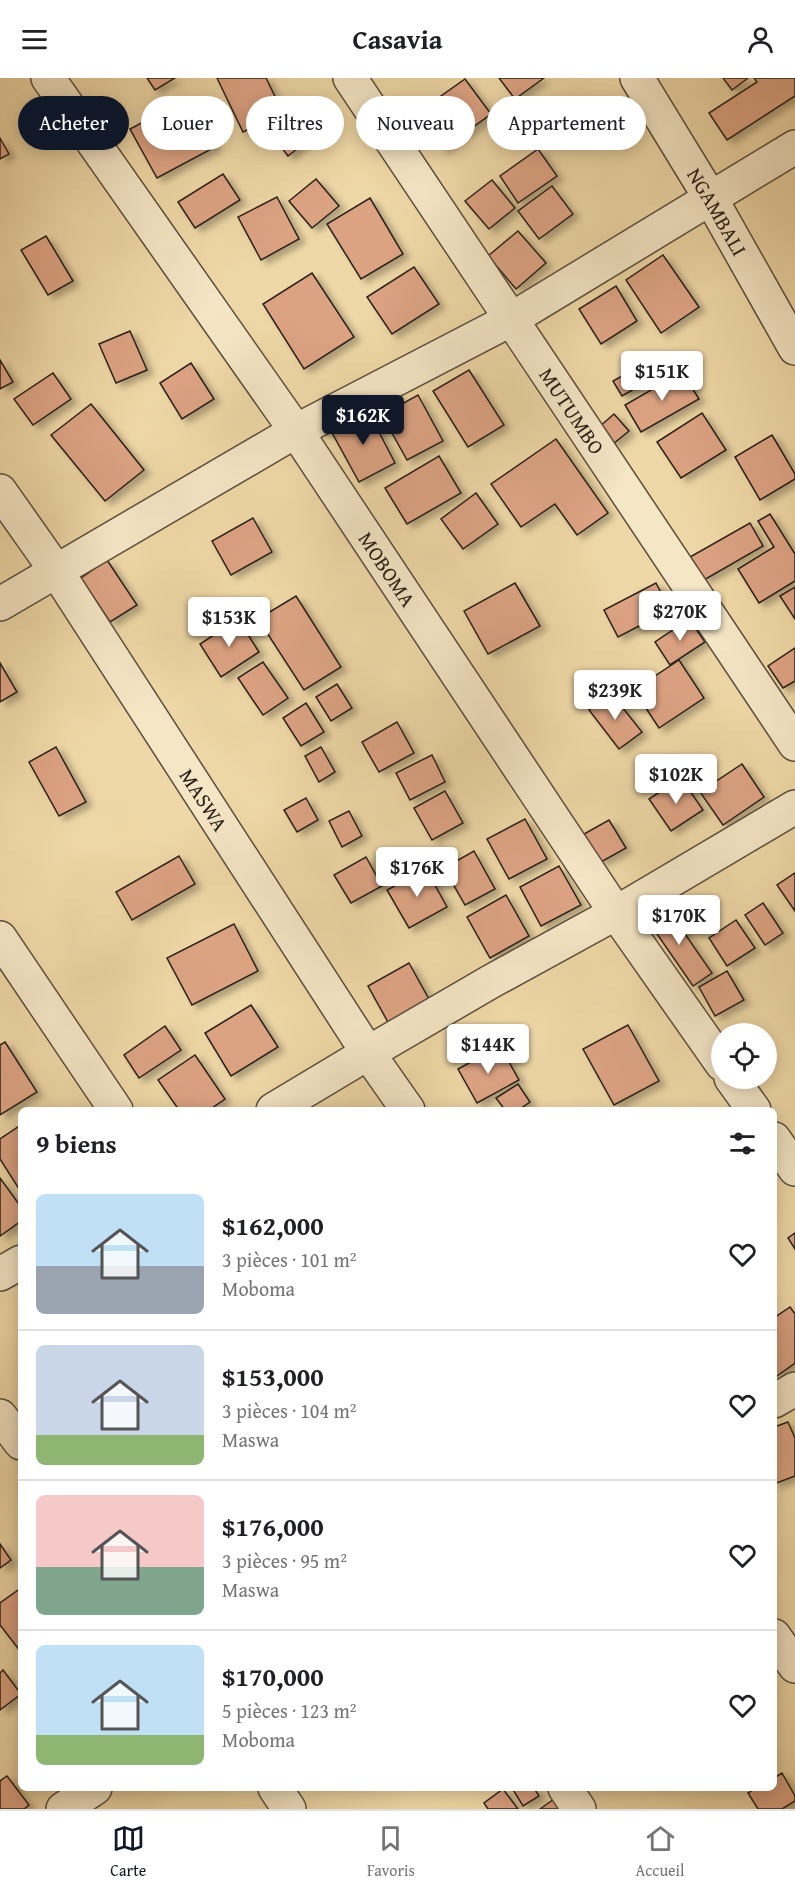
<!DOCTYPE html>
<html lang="fr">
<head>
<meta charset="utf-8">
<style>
	:root { --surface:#fff; --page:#f6f6f6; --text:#202124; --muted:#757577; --line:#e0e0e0; --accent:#111827 }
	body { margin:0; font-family:"Gentium Book Plus",serif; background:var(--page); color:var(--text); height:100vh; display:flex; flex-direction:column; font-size:22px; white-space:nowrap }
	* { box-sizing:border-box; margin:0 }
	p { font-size:20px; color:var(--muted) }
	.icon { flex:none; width:33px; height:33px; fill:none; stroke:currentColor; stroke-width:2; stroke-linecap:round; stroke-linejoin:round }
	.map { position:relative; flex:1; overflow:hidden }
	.panel { position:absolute; left:18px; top:1029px; width:759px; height:684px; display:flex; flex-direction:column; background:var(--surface); border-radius:9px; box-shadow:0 3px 15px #0003 }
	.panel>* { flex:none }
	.guide { position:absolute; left:18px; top:18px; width:759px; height:54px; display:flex; gap:12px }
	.tools { position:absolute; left:711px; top:945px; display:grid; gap:12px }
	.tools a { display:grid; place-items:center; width:66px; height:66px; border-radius:50%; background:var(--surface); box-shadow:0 3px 15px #0003; font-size:30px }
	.price { position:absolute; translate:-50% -51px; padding:0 14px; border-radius:6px; background:#fff; color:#222; font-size:20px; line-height:39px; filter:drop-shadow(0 2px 3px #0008) }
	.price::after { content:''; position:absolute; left:50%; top:36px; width:18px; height:14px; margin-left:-9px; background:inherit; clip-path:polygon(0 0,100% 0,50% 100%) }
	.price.current { background:var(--accent); color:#fff }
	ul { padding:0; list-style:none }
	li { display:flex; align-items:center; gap:18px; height:150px; padding:0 18px }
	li+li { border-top:2px solid var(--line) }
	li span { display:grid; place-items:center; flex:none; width:168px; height:120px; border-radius:9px; color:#555 }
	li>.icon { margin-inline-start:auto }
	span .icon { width:72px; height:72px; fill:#fffc; stroke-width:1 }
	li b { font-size:26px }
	h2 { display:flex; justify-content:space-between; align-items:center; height:72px; padding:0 18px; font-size:26px }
	.tag { padding:0 21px; border-radius:27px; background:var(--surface); box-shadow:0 3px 15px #0003; font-size:21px; line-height:54px }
	.tag.current { background:var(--accent); color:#fff }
	header { display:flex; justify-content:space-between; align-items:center; height:78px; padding:0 18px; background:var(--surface); font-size:27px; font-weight:700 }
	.menu { display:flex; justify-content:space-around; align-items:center; height:84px; border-top:2px solid var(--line); background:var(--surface); font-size:16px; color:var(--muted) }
	.menu a { display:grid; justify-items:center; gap:3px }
	.menu .current { color:var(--accent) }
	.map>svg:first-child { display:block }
	.building { fill:#dca383; stroke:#292018; stroke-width:1.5; filter:url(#shadow) }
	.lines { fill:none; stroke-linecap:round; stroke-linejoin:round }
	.street-casing { stroke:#5a4e3c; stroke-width:36 }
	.street { stroke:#f5e6c6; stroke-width:33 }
	.labels { text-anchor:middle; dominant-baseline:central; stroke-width:6; stroke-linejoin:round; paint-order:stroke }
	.street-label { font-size:21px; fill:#292018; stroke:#f5e6c6 }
</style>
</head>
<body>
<header><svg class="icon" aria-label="menu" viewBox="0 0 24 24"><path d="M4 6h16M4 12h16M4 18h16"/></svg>Casavia<svg class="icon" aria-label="person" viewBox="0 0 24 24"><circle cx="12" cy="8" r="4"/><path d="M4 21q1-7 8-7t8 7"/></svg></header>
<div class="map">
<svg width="795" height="1731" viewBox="0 0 795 1731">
	<defs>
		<filter id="shadow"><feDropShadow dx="6" dy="4" stdDeviation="3" flood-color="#0004"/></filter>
	</defs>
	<rect width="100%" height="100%" fill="#efd8a7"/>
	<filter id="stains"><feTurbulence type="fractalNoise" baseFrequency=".00333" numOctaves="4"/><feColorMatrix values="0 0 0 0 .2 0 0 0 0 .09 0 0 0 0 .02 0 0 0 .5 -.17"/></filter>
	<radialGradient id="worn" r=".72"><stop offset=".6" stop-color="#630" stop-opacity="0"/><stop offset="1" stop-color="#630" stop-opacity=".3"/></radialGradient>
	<!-- building -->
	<g class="building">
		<path d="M 147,0 L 175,0 L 155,12 Z"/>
		<path d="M 217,0 L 266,0 L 283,35 L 243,54 Z"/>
		<path d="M 499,0 L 544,0 L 515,21 Z"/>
		<path d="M 723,0 L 748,0 L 732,12 Z"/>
		<path d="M 754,0 L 795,0 L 795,18 L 727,62 L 709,35 L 757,4 Z"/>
		<path d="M 465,1 L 491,36 L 443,71 L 417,35 Z"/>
		<path d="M 188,20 L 215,69 L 157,100 L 130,51 Z"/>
		<path d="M 306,31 L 322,51 L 288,78 L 272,57 Z"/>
		<path d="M 0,60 L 9,76 L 0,81 Z"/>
		<path d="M 538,71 L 557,98 L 518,125 L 500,98 Z"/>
		<path d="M 223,96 L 240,122 L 195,150 L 178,124 Z"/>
		<path d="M 316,101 L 339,128 L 312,150 L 289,123 Z"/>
		<path d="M 492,102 L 515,130 L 489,151 L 465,123 Z"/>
		<path d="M 552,108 L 573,136 L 539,161 L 518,133 Z"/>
		<path d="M 277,119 L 299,161 L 261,182 L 238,139 Z"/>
		<path d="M 370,120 L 403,176 L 361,201 L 327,146 Z"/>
		<path d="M 518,153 L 546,185 L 516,211 L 488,178 Z"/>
		<path d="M 46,158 L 73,203 L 48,217 L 21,172 Z"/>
		<path d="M 663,177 L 699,229 L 661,255 L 626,202 Z"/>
		<path d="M 414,189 L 439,226 L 392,256 L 367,219 Z"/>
		<path d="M 312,195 L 354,259 L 304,291 L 263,226 Z"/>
		<path d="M 616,208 L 637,243 L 601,266 L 579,231 Z"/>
		<path d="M 130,253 L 147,292 L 116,305 L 99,266 Z"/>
		<path d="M 656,279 L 664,294 L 622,318 L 613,303 Z"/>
		<path d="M 0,282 L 13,304 L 0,311 Z"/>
		<path d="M 191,285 L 214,321 L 182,341 L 160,305 Z"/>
		<path d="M 469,292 L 504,347 L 468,369 L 433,313 Z"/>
		<path d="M 682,294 L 699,321 L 641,354 L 625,327 Z"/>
		<path d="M 53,295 L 71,321 L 33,347 L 14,321 Z"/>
		<path d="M 418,317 L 443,363 L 407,382 L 382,337 Z"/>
		<path d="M 91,326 L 144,392 L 105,423 L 51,357 Z"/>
		<path d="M 367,331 L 395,385 L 359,404 L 330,351 Z"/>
		<path d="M 702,335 L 726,372 L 681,400 L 657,364 Z"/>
		<path d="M 614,336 L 629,353 L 613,366 L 599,349 Z"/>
		<path d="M 772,357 L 795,396 L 795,401 L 760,422 L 735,379 Z"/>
		<path d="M 556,361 L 608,435 L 577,457 L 555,426 L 521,449 L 491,406 Z"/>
		<path d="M 439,378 L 461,415 L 407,446 L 385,410 Z"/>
		<path d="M 476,415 L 498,446 L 463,471 L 441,441 Z"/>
		<path d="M 770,436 L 795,476 L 795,503 L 759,525 L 738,491 L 774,469 L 758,443 Z"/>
		<path d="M 253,440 L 272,474 L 231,497 L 212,463 Z"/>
		<path d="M 750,445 L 763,468 L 704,502 L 690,479 Z"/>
		<path d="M 107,482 L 137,527 L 110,544 L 81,500 Z"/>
		<path d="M 515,505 L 540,548 L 488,576 L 464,533 Z"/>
		<path d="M 656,505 L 670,532 L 618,559 L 604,532 Z"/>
		<path d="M 795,509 L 795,541 L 780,518 Z"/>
		<path d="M 296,518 L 341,589 L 304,612 L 258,541 Z"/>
		<path d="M 238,541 L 259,574 L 221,599 L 200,566 Z"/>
		<path d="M 689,541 L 705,564 L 670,587 L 655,564 Z"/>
		<path d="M 795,570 L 795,603 L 783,610 L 768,588 Z"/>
		<path d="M 679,582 L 704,620 L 659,650 L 634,612 Z"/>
		<path d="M 263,584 L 288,620 L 263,637 L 238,600 Z"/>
		<path d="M 0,585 L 17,614 L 0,624 Z"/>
		<path d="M 337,606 L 352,630 L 331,643 L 316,619 Z"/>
		<path d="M 611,615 L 642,654 L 619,671 L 589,632 Z"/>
		<path d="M 306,625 L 324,654 L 301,668 L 283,640 Z"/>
		<path d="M 397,644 L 414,675 L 379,694 L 362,664 Z"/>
		<path d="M 56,669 L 86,724 L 59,738 L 29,684 Z"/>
		<path d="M 321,669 L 335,694 L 319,704 L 305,678 Z"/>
		<path d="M 432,677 L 445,704 L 410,722 L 396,695 Z"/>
		<path d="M 742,686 L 764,719 L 723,747 L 700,714 Z"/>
		<path d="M 681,700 L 703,732 L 671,753 L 649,721 Z"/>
		<path d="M 445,713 L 463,745 L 432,762 L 414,730 Z"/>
		<path d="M 306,720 L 318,742 L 297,754 L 284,732 Z"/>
		<path d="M 349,733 L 362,758 L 342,769 L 329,743 Z"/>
		<path d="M 525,741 L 547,781 L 509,801 L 487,761 Z"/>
		<path d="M 609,742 L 626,770 L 601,784 L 584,756 Z"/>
		<path d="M 474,773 L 495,811 L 465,827 L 444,790 Z"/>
		<path d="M 179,778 L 195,806 L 132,842 L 116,814 Z"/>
		<path d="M 366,779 L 382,808 L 351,825 L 334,797 Z"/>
		<path d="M 559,788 L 581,827 L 541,848 L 520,809 Z"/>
		<path d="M 426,791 L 447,829 L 409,850 L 387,812 Z"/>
		<path d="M 795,795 L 795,833 L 777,807 Z"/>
		<path d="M 506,817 L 529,858 L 490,880 L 467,839 Z"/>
		<path d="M 763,825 L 783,855 L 765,867 L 745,837 Z"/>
		<path d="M 665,827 L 712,895 L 693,908 L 646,840 Z"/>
		<path d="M 736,842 L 755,870 L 727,888 L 709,860 Z"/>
		<path d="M 234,846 L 258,893 L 192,927 L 167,880 Z"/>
		<path d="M 409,885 L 430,923 L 389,946 L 368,908 Z"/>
		<path d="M 727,893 L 744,922 L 715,938 L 699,909 Z"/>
		<path d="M 251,927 L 278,969 L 231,998 L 205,955 Z"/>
		<path d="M 628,947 L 659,1003 L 614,1027 L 583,971 Z"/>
		<path d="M 165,948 L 181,972 L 139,1000 L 124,977 Z"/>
		<path d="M 5,964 L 37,1014 L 0,1037 L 0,967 Z"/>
		<path d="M 500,968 L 519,1002 L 477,1025 L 458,991 Z"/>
		<path d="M 195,977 L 225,1021 L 209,1032 L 179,1032 L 158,1002 Z"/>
		<path d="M 518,1006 L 530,1024 L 518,1032 L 505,1032 L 496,1020 Z"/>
		<path d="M 21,1047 L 21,1114 L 0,1081 L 0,1061 Z"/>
		<path d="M 0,1100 L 21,1129 L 21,1143 L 0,1158 Z"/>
		<path d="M 795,1155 L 795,1171 L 788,1160 Z"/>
		<path d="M 790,1229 L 795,1236 L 795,1285 L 777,1298 L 774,1294 L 774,1240 Z"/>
		<path d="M 788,1344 L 795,1360 L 795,1398 L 774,1406 L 774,1349 Z"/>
		<path d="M 0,1466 L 11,1482 L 0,1490 Z"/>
		<path d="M 21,1510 L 21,1574 L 0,1547 L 0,1525 Z"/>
		<path d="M 3,1592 L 21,1616 L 0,1632 L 0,1595 Z"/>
		<path d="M 782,1695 L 795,1718 L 795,1723 L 782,1731 L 758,1731 L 748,1715 L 756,1710 L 774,1710 L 774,1700 Z"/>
		<path d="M 7,1698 L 29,1727 L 24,1731 L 0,1731 L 0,1703 Z"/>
		<path d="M 512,1710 L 534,1710 L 539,1718 L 523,1728 Z"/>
		<path d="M 503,1711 L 518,1731 L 488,1731 L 484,1725 Z"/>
		<path d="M 557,1719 L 566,1731 L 540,1731 Z"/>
	</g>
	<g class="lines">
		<!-- street casing -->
		<g class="street-casing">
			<g id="street">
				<path id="s1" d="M 48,0 L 296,353 L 616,835 L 722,986"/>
				<path id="s2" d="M 350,0 L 795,666"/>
				<path id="s3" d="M 637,0 L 711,121 L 795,270"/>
				<path id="s4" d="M 0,413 L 57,494 L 368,975 L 408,1032"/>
				<path d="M 0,526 L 296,353 L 510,242 L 795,69"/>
				<path d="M 0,860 L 116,1032"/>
				<path d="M 731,1000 L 754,1032"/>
				<path d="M 273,1032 L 368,975 L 490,904 L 616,835 L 795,729"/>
				<path d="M 774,1061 L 795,1091"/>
				<path d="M 0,1196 L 21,1184"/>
				<path d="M 774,1323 L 795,1311"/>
				<path d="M 0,1338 L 21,1365"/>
				<path d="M 774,1558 L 795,1588"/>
				<path d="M 275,1710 L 289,1731"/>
				<path d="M 565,1710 L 579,1731"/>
				<path d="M 63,1731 L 95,1710"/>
			</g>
		</g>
		<!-- street -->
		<use href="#street" class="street"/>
	</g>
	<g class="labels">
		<!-- street labels -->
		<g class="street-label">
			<text stroke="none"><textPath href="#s3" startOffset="156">NGAMBALI</textPath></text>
			<text stroke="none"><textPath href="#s2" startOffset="400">MUTUMBO</textPath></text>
			<text stroke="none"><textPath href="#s1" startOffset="597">MOBOMA</textPath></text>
			<text stroke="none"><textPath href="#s4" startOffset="370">MASWA</textPath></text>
		</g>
	</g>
	<rect width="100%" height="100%" filter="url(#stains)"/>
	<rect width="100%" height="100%" fill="url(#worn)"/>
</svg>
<div class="tools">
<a><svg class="icon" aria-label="locate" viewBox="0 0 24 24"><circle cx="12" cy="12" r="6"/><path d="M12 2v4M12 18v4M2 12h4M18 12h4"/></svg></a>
</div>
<b class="price" style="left:662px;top:324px">$151K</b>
<b class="price current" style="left:363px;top:368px">$162K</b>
<b class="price" style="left:680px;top:564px">$270K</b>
<b class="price" style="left:229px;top:570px">$153K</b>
<b class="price" style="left:615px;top:643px">$239K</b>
<b class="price" style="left:676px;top:727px">$102K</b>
<b class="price" style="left:417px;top:820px">$176K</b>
<b class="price" style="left:679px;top:868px">$170K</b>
<b class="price" style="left:488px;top:997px">$144K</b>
<div class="guide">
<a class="tag current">Acheter</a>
<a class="tag">Louer</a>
<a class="tag">Filtres</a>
<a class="tag">Nouveau</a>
<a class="tag">Appartement</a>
</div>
<section class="panel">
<h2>9 biens<svg class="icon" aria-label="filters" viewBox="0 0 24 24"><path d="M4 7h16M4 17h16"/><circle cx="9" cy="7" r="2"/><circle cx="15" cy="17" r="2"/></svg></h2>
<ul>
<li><span style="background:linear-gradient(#bfe0f5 60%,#9aa5b1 0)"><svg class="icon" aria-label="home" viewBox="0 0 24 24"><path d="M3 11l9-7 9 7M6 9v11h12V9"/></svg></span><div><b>$162,000</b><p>3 pièces · 101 m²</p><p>Moboma</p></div><svg class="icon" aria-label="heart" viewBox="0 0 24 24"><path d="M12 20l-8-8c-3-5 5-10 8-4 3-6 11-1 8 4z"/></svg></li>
<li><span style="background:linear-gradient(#c9d6e8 75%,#8fb573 0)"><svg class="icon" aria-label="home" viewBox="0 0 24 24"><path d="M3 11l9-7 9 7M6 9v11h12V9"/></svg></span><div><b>$153,000</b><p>3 pièces · 104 m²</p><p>Maswa</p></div><svg class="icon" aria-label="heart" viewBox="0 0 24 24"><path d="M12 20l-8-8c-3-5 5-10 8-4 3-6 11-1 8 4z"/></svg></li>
<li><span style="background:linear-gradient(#f6c9c9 60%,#7fa58c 0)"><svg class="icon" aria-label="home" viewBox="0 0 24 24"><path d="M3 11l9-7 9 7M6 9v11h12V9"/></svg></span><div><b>$176,000</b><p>3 pièces · 95 m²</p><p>Maswa</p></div><svg class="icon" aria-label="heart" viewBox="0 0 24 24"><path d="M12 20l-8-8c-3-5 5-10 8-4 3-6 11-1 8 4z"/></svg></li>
<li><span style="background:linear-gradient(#bfe0f5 75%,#8fb573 0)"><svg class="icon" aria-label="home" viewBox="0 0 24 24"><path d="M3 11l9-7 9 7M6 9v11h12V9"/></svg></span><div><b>$170,000</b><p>5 pièces · 123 m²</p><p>Moboma</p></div><svg class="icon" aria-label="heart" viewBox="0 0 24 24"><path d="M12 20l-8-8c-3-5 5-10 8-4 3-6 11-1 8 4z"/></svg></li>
</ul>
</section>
</div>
<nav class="menu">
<a class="current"><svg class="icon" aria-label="map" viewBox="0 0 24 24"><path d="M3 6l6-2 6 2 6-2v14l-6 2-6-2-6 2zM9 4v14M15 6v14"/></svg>Carte</a>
<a><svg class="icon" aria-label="saved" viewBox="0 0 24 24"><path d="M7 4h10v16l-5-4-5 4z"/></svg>Favoris</a>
<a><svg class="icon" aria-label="home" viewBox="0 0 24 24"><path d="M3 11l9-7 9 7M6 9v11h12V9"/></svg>Accueil</a>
</nav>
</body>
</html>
